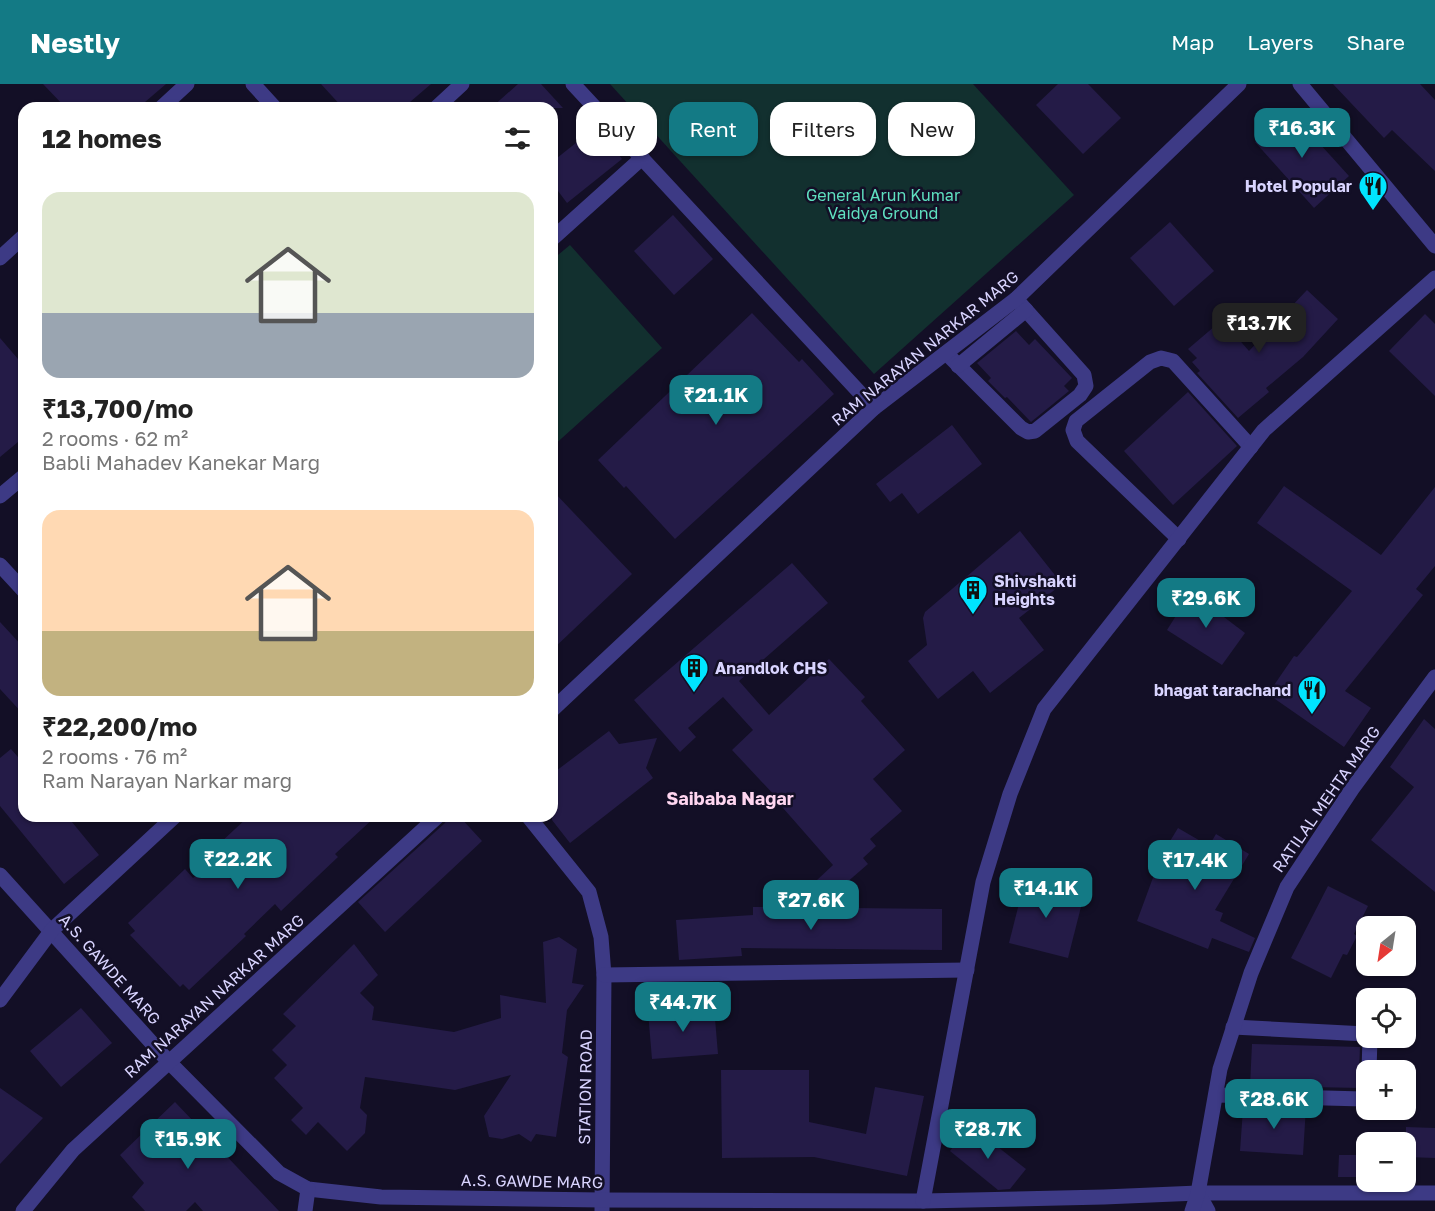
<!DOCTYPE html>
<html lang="en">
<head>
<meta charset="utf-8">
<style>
	:root { --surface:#fff; --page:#f2f2f2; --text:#222; --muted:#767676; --accent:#137a85 }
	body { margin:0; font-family:"Golos Text",sans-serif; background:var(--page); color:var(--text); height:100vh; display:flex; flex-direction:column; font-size:22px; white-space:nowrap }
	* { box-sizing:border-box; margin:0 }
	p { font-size:20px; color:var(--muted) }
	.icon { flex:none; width:33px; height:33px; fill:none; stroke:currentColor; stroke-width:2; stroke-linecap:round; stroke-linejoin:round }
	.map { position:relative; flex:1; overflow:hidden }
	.details { position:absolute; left:18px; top:18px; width:540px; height:720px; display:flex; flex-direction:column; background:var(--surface); border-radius:18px; box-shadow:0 2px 4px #0004 }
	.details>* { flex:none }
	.banner { position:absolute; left:576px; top:18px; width:570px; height:54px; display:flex; gap:12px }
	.needle { width:39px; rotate:210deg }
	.tools { position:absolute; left:1356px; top:832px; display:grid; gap:12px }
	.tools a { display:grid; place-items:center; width:60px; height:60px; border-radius:12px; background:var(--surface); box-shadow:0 2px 4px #0004; font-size:30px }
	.price { position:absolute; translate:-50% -51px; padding:0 14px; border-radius:12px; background:var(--accent); color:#fff; font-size:20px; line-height:39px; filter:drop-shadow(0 2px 3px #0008) }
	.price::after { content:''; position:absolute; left:50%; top:36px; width:18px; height:14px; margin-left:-9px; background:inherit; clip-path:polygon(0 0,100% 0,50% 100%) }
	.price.on { background:#222; color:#fff }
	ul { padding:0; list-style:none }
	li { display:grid; align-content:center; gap:12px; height:318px; padding:0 24px }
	li span { display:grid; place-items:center; height:186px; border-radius:18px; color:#555 }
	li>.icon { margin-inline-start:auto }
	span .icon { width:108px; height:108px; fill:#fffc; stroke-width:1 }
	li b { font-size:26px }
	h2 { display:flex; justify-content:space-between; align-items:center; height:72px; padding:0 24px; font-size:26px }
	.chip { padding:0 21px; border-radius:18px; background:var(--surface); box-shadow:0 2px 4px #0004; font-size:21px; line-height:54px }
	.chip.on { background:var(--accent); color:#fff }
	header { display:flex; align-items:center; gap:36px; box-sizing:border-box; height:84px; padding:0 30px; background:var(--accent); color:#fff }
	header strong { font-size:28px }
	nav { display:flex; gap:33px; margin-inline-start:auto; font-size:21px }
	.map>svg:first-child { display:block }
	.green { fill:#12302f }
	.building { fill:#241b47 }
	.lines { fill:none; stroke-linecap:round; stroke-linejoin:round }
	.minor { stroke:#3d3a85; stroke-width:15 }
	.labels { text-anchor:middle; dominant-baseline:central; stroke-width:5; stroke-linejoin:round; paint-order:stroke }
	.poi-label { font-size:16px; font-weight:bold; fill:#d9d4ff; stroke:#130f26; text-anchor:end }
	.park-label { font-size:16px; fill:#5fe0c0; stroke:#130f26 }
	.street-label { font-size:16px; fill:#d9d4ff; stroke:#130f26 }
	.neighbourhood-label { font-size:18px; font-weight:bold; fill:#ffd6f0; stroke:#130f26 }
</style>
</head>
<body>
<header>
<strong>Nestly</strong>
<nav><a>Map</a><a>Layers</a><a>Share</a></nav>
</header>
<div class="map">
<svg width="1435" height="1127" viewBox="0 0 1435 1127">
	<rect width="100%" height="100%" fill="#130f26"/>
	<!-- green -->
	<g class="green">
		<path d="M 610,0 L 973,0 L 1074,111 L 874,290 Z"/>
		<path d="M 570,161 L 662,264 L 552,363 L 552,176 Z"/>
	</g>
	<!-- building -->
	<g class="building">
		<path d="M 43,0 L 166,0 L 138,24 L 66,24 Z"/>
		<path d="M 321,0 L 431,0 L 403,24 L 343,24 Z"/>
		<path d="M 518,0 L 541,0 L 563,24 L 491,24 Z"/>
		<path d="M 1058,0 L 1088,0 L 1121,34 L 1083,70 L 1036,21 Z"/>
		<path d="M 1333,0 L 1420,0 L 1435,16 L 1435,87 L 1392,46 L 1384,54 Z"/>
		<path d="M 1290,27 L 1349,92 L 1314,124 L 1255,58 Z"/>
		<path d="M 596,43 L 622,75 L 567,119 L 552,99 L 552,78 Z"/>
		<path d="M 673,131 L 713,175 L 674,211 L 634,167 Z"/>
		<path d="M 1170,138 L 1214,187 L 1174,222 L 1130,174 Z"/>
		<path d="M 1307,206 L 1338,235 L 1303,273 L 1266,304 L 1269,308 L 1238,334 L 1197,289 L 1200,287 L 1192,278 L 1197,274 L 1188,265 L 1222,236 L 1249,267 Z"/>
		<path d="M 752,229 L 799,278 L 802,275 L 834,310 L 675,455 L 626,402 L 624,404 L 598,376 Z"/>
		<path d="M 1425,230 L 1435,240 L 1435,312 L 1389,267 Z"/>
		<path d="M 1016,247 L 1029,261 L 1035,255 L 1072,294 L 1064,302 L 1069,307 L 1031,338 L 1007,313 L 1005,314 L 988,297 L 991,294 L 977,279 Z"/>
		<path d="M 0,254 L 24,282 L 24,353 L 0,373 Z"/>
		<path d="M 1188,308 L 1237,362 L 1173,421 L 1124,367 Z"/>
		<path d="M 952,341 L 982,380 L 918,430 L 902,409 L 890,418 L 876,400 Z"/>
		<path d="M 1284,402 L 1381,471 L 1435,403 L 1435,482 L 1416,505 L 1423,511 L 1345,607 L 1371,624 L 1344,663 L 1268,610 L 1294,572 L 1297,573 L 1352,507 L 1257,439 Z"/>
		<path d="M 552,406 L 632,490 L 552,566 Z"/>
		<path d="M 1020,447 L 1062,500 L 1019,534 L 1044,566 L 990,609 L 973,587 L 938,615 L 908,577 L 927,561 L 923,534 L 925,528 Z"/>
		<path d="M 792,479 L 828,519 L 739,597 L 769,631 L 829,575 L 865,613 L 861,617 L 905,666 L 873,695 L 902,727 L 870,755 L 876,762 L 863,774 L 868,780 L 830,813 L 816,797 L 833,781 L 776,716 L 777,714 L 732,666 L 753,646 L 723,613 L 688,644 L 696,653 L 680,668 L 634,616 Z"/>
		<path d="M 1191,508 L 1245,549 L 1222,581 L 1167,546 Z"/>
		<path d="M 0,538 L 24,564 L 24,631 L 0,605 Z"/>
		<path d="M 1424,635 L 1435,645 L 1435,808 L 1371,756 L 1414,703 L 1390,683 Z"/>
		<path d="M 609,647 L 619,660 L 657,654 L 646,684 L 653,694 L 570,759 L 552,736 L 552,690 Z"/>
		<path d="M 11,665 L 24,680 L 24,732 L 67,732 L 99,771 L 64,800 L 0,722 L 0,674 Z"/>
		<path d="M 249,732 L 376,732 L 335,770 L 338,773 L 281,827 L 275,820 L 244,850 L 246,852 L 189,906 L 183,900 L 180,903 L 130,851 L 135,847 L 128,839 L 185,785 L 193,794 L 225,765 L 220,759 Z"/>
		<path d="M 448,732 L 459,732 L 482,757 L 385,848 L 358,818 L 445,739 Z"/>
		<path d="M 1178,744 L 1209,762 L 1216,750 L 1249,770 L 1215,826 L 1223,829 L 1220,837 L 1255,854 L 1249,868 L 1212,854 L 1208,865 L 1137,837 L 1161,772 Z"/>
		<path d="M 1025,796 L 1084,811 L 1068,874 L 1009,859 Z"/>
		<path d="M 1328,802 L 1368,822 L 1354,850 L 1357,852 L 1347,871 L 1343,870 L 1331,894 L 1291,874 Z"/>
		<path d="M 753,823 L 942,825 L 942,866 L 741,864 L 742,872 L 679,876 L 676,836 L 753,831 Z"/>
		<path d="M 559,853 L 577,865 L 572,899 L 584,901 L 567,926 L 562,969 L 568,973 L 556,1053 L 536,1050 L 531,1058 L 519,1050 L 502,1055 L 489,1053 L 484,1032 L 511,991 L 455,1006 L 365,993 L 360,1024 L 367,1031 L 365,1049 L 347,1067 L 318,1038 L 306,1051 L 291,1036 L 303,1024 L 274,994 L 287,981 L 272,966 L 296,942 L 283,930 L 354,860 L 378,891 L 360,909 L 374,923 L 372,936 L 454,948 L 501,934 L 500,911 L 546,919 L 543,858 Z"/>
		<path d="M 714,923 L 718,970 L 652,975 L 648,928 Z"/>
		<path d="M 81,924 L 112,959 L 61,1003 L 30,967 Z"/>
		<path d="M 1252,960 L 1360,963 L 1359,987 L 1362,994 L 1362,1004 L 1250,1002 Z"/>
		<path d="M 721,986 L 809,986 L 809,1038 L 866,1050 L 875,1003 L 924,1012 L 907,1092 L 814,1073 L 722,1074 Z"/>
		<path d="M 0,1004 L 43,1034 L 0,1080 Z"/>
		<path d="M 175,1018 L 279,1127 L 203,1127 L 195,1118 L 186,1127 L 145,1127 L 132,1113 L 144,1099 L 120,1071 Z"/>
		<path d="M 1250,1022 L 1306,1023 L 1303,1071 L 1240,1067 L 1243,1025 L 1250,1025 Z"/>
		<path d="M 970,1041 L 1026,1085 L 1010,1105 L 998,1106 L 950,1067 Z"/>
		<path d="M 1406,1043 L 1435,1044 L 1435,1074 L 1406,1073 Z"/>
		<path d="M 1339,1071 L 1366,1071 L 1366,1093 L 1338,1093 Z"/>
	</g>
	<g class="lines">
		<!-- minor -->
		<g class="minor">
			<path d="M 253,0 L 275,24"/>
			<path d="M 573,0 L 874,324"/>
			<path d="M 1300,0 L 1435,162"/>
			<path d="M 161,24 L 187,0"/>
			<path d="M 436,24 L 462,0"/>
			<path d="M 552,155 L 642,74"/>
			<path d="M 0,174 L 24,152"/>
			<path d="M 946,269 L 1021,344 L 1028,348 L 1035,347 L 1080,311 L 1086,302 L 1084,291 L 1016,215"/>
			<path d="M 958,282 L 1026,226"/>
			<path d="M 0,412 L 24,392"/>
			<path d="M 1179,455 L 1077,357 L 1073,346 L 1076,337 L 1150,278 L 1161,274 L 1173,277 L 1251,363"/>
			<path d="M 0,481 L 24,507"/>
			<path d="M 552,626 L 874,324 L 1016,215 L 1239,0"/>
			<path d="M 528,732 L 589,808 L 601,853 L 604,891 L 602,1127"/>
			<path d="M 0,791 L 169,978 L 279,1089 L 308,1105 L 381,1113 L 602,1116 L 923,1117 L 1104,1113 L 1198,1109 L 1435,1109"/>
			<path d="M 604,891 L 967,886"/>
			<path d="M 0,916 L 52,846 L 175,732"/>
			<path d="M 1233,943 L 1366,950"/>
			<path d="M 1369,987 L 1370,954"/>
			<path d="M 1216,1011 L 1363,1015 L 1366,1014"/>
			<path d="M 1198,1109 L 1208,1127"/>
			<path d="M 923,1117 L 983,798 L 1010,710 L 1044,625 L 1264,346 L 1435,194"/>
			<path d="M 23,1127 L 73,1066 L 438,732"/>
			<path d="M 305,1127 L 308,1105"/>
			<path d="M 1192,1127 L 1198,1109 L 1220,985 L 1251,889 L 1287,803 L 1352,705 L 1435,593"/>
		</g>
	</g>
	<!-- icons -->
	<defs>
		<g id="restaurant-pin" transform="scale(1.5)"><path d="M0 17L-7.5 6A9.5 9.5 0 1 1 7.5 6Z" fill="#00e5ff" stroke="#130f26"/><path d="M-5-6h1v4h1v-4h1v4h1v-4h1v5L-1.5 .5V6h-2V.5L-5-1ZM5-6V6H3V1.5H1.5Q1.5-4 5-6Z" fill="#111"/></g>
		<g id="building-pin" transform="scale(1.5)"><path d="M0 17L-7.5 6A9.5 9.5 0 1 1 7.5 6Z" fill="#00e5ff" stroke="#130f26"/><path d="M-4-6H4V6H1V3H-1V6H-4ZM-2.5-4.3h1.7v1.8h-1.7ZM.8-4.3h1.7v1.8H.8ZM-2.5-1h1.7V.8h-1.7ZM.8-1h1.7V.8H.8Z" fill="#111"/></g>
	</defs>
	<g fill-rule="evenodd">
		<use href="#restaurant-pin" x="1373" y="102"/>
		<use href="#building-pin" x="973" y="506"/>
		<use href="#building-pin" x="694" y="584"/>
		<use href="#restaurant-pin" x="1312" y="606"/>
	</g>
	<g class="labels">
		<!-- poi labels -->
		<g class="poi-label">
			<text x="1352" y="102">Hotel Popular</text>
			<text x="994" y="497" text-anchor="start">Shivshakti<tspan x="994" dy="18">Heights</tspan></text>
			<text x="715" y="584" text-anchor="start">Anandlok CHS</text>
			<text x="1291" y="606">bhagat tarachand</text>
		</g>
		<!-- park labels -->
		<g class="park-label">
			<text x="883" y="111">General Arun Kumar<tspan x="883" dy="18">Vaidya Ground</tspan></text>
		</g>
		<!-- street labels -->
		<g class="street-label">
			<text transform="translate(925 264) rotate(-39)">RAM NARAYAN NARKAR MARG</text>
			<text transform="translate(1326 715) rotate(-55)">RATILAL MEHTA MARG</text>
			<text transform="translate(110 885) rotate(48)">A.S. GAWDE MARG</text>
			<text transform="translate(214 912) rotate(-42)">RAM NARAYAN NARKAR MARG</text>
			<text transform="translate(585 1003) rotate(-89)">STATION ROAD</text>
			<text transform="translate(532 1097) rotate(1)">A.S. GAWDE MARG</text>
		</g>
		<!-- neighbourhood labels -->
		<g class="neighbourhood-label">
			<text x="730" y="714">Saibaba Nagar</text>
		</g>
	</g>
</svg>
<div class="tools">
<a><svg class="needle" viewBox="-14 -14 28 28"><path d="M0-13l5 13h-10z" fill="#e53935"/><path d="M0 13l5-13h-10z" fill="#767676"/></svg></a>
<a><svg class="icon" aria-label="locate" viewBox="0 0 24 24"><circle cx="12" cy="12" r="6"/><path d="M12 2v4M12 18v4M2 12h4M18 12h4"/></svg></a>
<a>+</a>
<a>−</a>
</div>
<b class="price" style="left:1302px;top:75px">₹16.3K</b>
<b class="price on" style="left:1259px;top:270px">₹13.7K</b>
<b class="price" style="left:716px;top:342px">₹21.1K</b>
<b class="price" style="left:1206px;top:545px">₹29.6K</b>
<b class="price" style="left:238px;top:806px">₹22.2K</b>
<b class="price" style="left:1195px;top:807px">₹17.4K</b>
<b class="price" style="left:1046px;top:835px">₹14.1K</b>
<b class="price" style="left:811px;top:847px">₹27.6K</b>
<b class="price" style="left:683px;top:949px">₹44.7K</b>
<b class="price" style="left:1274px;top:1046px">₹28.6K</b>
<b class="price" style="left:988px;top:1076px">₹28.7K</b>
<b class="price" style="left:188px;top:1086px">₹15.9K</b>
<div class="banner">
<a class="chip">Buy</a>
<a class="chip on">Rent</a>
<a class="chip">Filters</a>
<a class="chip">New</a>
</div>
<section class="details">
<h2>12 homes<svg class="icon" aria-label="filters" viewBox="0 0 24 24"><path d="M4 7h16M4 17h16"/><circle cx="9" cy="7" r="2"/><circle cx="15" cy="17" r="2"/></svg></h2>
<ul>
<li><span style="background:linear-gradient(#dfe7d0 65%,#9aa5b1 0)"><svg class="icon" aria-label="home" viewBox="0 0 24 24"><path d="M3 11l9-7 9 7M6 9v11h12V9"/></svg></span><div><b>₹13,700/mo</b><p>2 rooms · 62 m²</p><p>Babli Mahadev Kanekar Marg</p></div></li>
<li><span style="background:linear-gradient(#ffd9b3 65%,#c2b280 0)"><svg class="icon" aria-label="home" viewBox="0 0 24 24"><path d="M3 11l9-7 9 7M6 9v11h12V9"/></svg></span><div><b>₹22,200/mo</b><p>2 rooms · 76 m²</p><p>Ram Narayan Narkar marg</p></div></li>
</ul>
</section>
</div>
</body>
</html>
